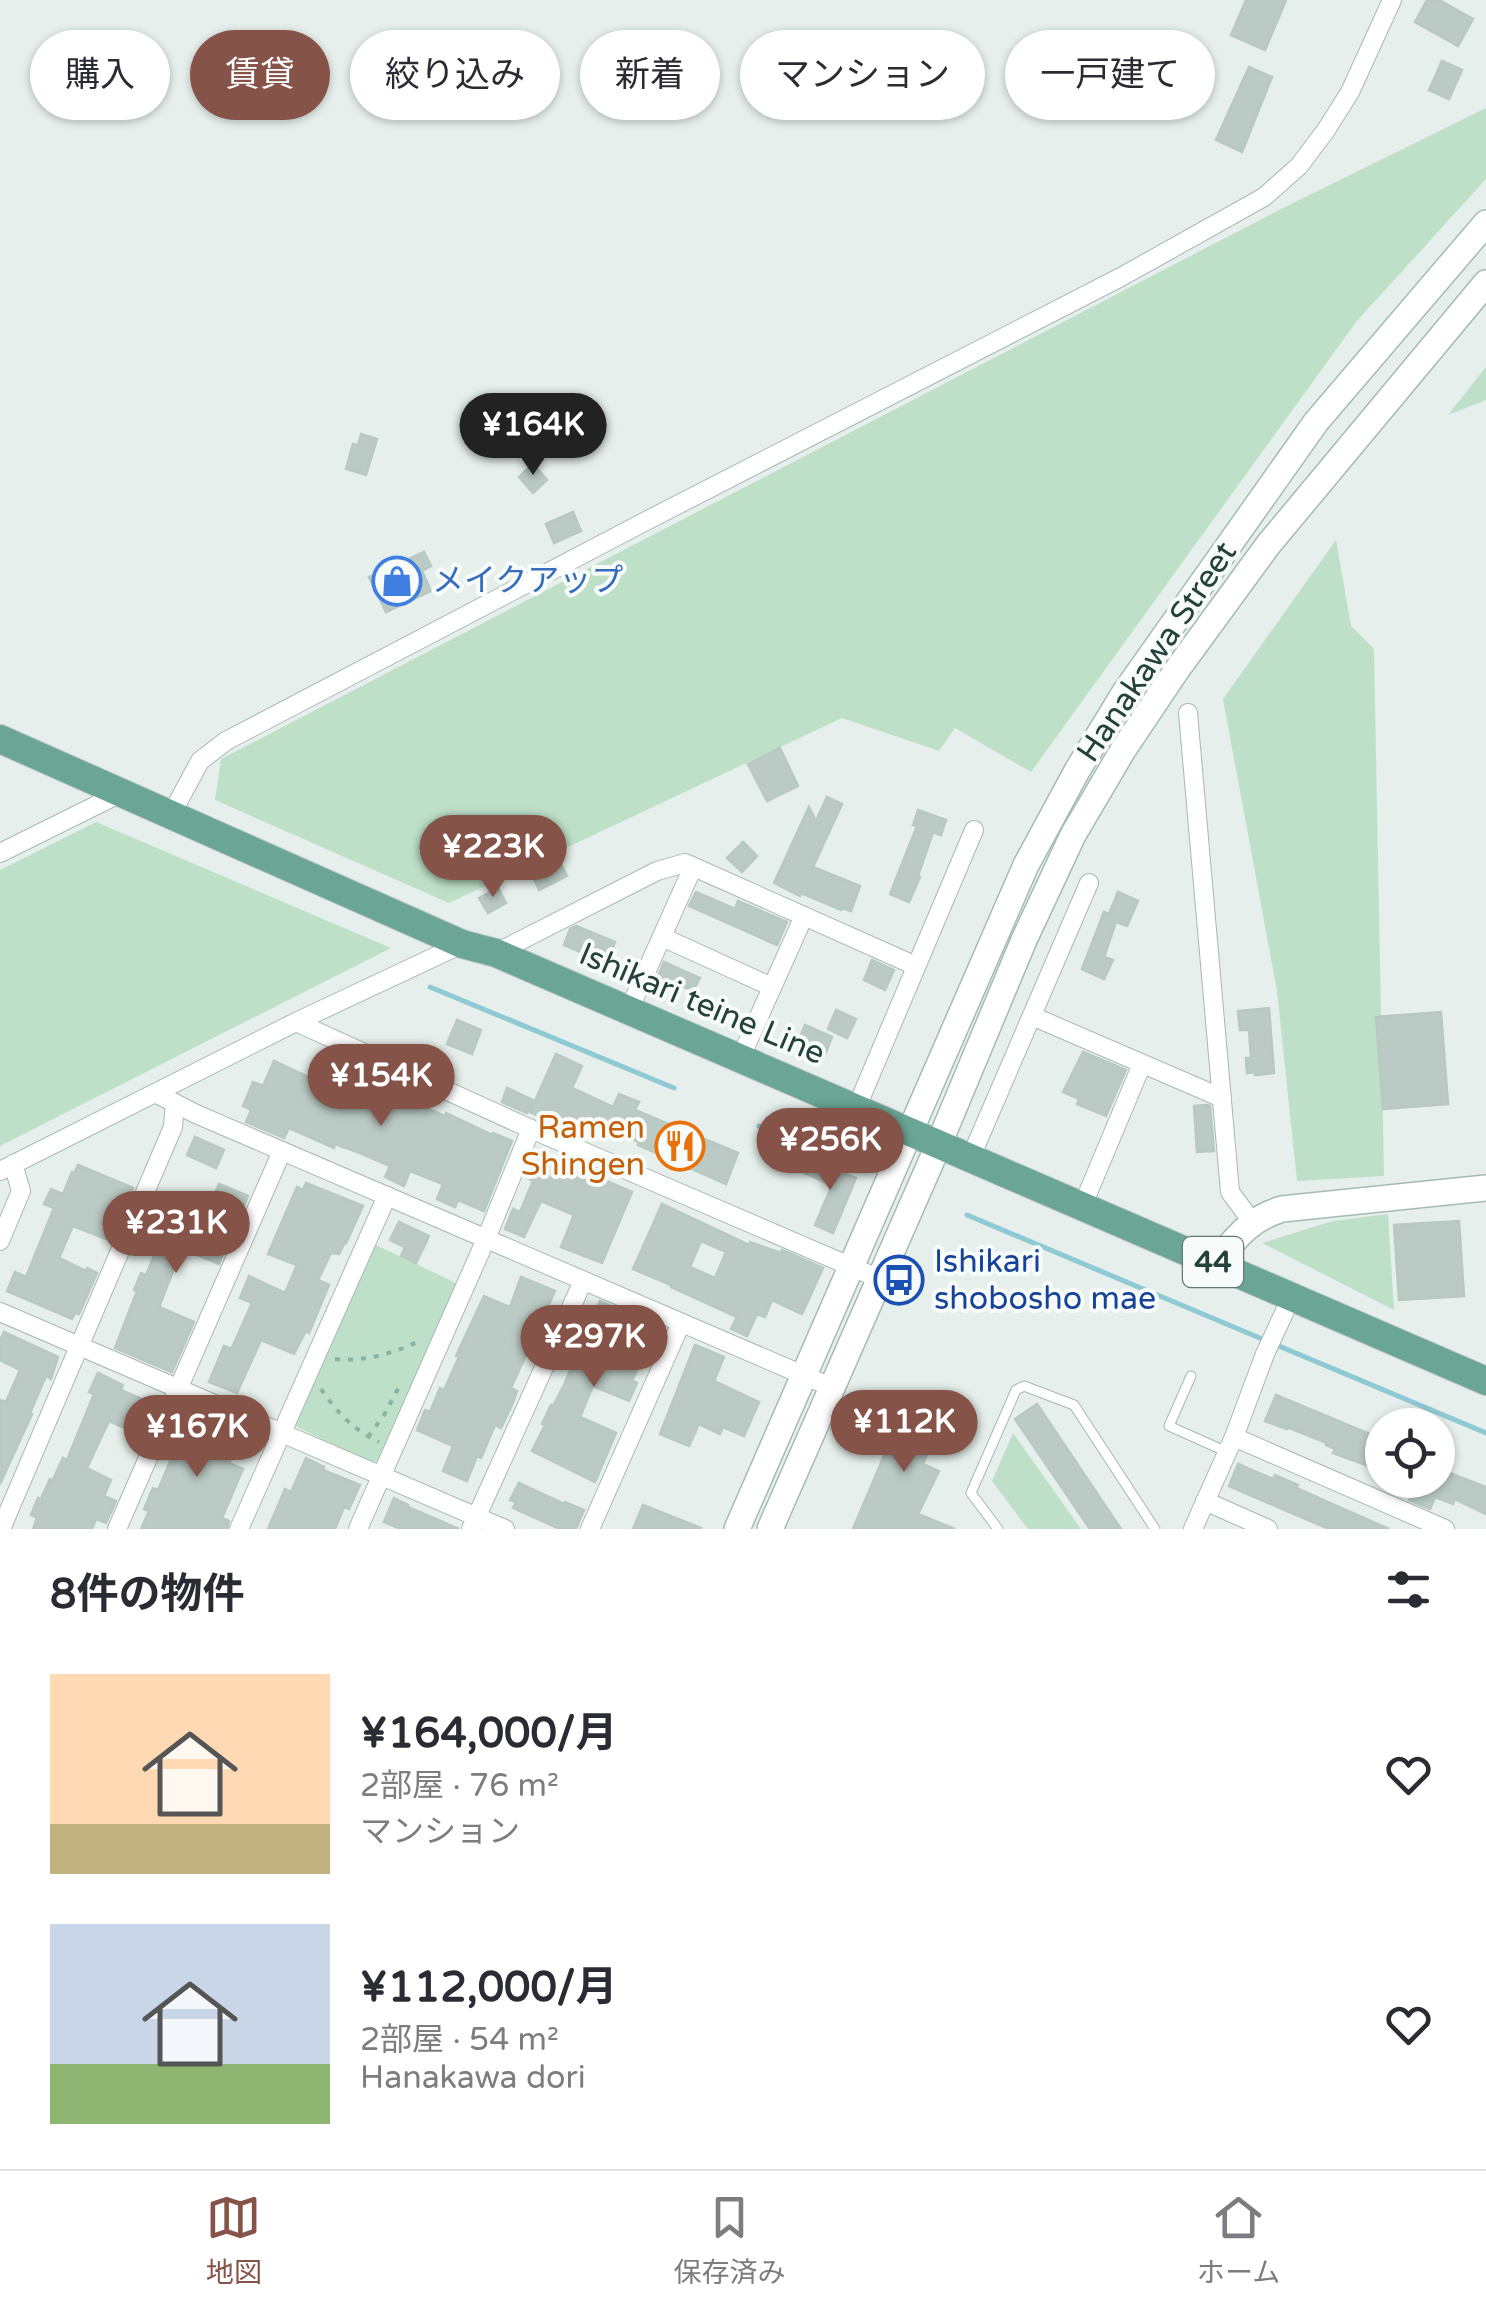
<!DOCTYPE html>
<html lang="ja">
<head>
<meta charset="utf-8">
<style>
	:root { --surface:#fff; --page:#f7f7f7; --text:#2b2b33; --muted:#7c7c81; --line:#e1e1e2; --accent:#855347 }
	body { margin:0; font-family:"Varela Round","Noto Sans JP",sans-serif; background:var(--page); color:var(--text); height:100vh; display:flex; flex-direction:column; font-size:38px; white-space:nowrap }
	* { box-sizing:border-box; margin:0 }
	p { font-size:32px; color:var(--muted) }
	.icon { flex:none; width:55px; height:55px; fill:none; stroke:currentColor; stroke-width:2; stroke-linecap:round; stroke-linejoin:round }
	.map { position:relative; height:1529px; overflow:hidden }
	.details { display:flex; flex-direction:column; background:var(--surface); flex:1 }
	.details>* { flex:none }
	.hud { position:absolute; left:30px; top:30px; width:1428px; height:90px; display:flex; gap:20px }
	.buttons { position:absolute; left:1365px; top:1408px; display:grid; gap:20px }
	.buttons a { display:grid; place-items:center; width:90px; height:90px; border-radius:50%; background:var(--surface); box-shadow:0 2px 8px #0004; font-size:50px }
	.price { position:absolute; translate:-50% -85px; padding:0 22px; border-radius:35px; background:var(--accent); color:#fff; font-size:32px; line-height:65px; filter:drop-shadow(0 2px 5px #0008) }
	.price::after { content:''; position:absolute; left:50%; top:60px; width:30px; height:22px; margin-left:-15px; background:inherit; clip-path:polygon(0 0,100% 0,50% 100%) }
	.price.active { background:#222; color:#fff }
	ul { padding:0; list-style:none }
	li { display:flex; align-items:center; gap:30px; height:250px; padding:0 50px }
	li span { display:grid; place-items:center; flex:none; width:280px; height:200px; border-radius:0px; color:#555 }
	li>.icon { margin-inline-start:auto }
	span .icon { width:120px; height:120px; fill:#fffc; stroke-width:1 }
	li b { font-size:42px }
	h2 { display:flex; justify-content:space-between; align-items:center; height:120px; padding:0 50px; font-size:42px }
	.chip { padding:0 35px; border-radius:45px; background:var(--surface); box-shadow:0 2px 8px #0004; font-size:35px; line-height:90px }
	.chip.active { background:var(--accent); color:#fff }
	.tabs { display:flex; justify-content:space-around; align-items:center; height:140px; border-top:2px solid var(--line); background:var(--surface); font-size:28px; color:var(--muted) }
	.tabs a { display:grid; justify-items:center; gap:5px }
	.tabs .active { color:var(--accent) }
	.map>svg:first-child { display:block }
	.green { fill:#bfe0c8 }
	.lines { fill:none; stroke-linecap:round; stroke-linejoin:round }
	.stream { stroke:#8ec9d4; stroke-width:5 }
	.building { fill:#bbcac4; stroke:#b8c9c2; stroke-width:2.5; fill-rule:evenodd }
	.lane-casing { stroke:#a8b8b2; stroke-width:11 }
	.street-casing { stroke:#a8b8b2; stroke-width:20 }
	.secondary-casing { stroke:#a4bbb3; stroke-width:28 }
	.primary-casing { stroke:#c2cac8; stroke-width:30 }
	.path { stroke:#86b3a5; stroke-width:4; stroke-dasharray:5 8; stroke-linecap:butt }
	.lane { stroke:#fff; stroke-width:9 }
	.street { stroke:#fff; stroke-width:18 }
	.secondary { stroke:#fff; stroke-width:25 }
	.primary { stroke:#6aa596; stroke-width:28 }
	.labels { text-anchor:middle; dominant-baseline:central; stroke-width:8; stroke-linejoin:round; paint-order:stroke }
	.shield { fill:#f7fbf9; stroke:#637a73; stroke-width:2.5 }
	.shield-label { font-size:30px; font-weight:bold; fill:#24423a }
	.shop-label { font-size:32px; fill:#366cbe; stroke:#f7fbf9; text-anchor:start }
	.street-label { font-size:32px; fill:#24423a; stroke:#f7fbf9 }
	.food-label { font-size:32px; fill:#c56008; stroke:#f7fbf9; text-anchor:end }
	.transit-label { font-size:32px; fill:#164399; stroke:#f7fbf9; text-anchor:start }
</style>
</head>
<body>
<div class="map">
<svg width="1486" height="1529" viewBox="0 0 1486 1529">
	<rect width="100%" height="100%" fill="#e6efeb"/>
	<!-- green -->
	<g class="green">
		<path d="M 1486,108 L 1486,179 L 1356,322 L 1031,772 L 955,728 L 939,751 L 842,718 L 449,903 L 215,800 L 221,759 L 1279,210 Z"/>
		<path d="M 1486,367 L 1486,400 L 1448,415 Z"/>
		<path d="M 1336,540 L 1351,626 L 1374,649 L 1384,1176 L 1297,1181 L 1277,991 L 1223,699 Z"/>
		<path d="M 96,822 L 391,948 L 0,1146 L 0,870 Z"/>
		<path d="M 1388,1214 L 1394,1310 L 1262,1243 L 1333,1221 Z"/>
		<path d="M 372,1243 L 458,1284 L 379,1459 L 372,1463 L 295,1426 L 294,1420 Z"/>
		<path d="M 1013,1433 L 1081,1529 L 1028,1529 L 992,1481 Z"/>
	</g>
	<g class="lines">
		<!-- stream -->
		<g class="stream">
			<path d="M 430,987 L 674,1088"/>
			<path d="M 759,1126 L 842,1161"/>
			<path d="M 967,1215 L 1486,1433"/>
		</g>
	</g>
	<!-- building -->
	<g class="building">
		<path d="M 1246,0 L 1286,0 L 1265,50 L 1231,35 Z"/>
		<path d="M 1427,0 L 1439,0 L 1473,19 L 1458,46 L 1415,22 Z"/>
		<path d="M 1442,61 L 1462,70 L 1449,99 L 1429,90 Z"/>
		<path d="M 1249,67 L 1272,77 L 1242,152 L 1216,140 Z"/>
		<path d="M 361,434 L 377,439 L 366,475 L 346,469 L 353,444 L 358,445 Z"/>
		<path d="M 533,464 L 547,480 L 533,493 L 519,477 Z"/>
		<path d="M 573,512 L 581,531 L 554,543 L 546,524 Z"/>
		<path d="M 424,552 L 431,566 L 422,571 L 431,591 L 386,612 L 369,577 Z"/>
		<path d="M 780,748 L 798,786 L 767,801 L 748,764 Z"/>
		<path d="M 827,797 L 842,804 L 813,867 L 860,886 L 851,911 L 842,908 L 841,910 L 801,893 L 800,896 L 774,883 L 809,807 L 816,821 Z"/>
		<path d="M 918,810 L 946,820 L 941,835 L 933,832 L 918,876 L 920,877 L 909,902 L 890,894 L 917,826 L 913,825 Z"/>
		<path d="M 743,842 L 757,856 L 742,872 L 727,858 Z"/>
		<path d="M 559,860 L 567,876 L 539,890 L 532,874 Z"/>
		<path d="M 498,888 L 506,903 L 488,913 L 479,898 Z"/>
		<path d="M 696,892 L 735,909 L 738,901 L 787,922 L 777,945 L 689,906 Z"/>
		<path d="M 1118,892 L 1138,901 L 1127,926 L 1116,922 L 1104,957 L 1113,960 L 1104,979 L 1082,969 L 1104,912 L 1109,914 Z"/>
		<path d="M 576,926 L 615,942 L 607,963 L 564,945 L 570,929 Z"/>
		<path d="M 872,960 L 894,970 L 885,990 L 864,980 Z"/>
		<path d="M 664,962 L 700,978 L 693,991 L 671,981 L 668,989 L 655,983 Z"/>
		<path d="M 1269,1008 L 1274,1073 L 1255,1075 L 1255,1072 L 1247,1073 L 1246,1058 L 1251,1058 L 1249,1030 L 1240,1030 L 1238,1011 Z"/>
		<path d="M 836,1010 L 856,1019 L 847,1038 L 828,1029 Z"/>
		<path d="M 1441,1012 L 1448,1104 L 1383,1109 L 1376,1017 Z"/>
		<path d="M 457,1020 L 481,1030 L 472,1054 L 447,1044 Z"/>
		<path d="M 805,1025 L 832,1037 L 824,1057 L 797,1045 Z"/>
		<path d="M 1083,1052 L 1126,1070 L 1106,1116 L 1077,1104 L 1079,1099 L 1063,1092 Z"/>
		<path d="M 331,1054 L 349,1062 L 347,1068 L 371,1079 L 370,1081 L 391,1090 L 390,1093 L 445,1116 L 446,1113 L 492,1135 L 493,1133 L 512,1141 L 484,1211 L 458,1200 L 455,1207 L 437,1199 L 443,1184 L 410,1171 L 404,1186 L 385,1177 L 390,1166 L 360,1153 L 335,1144 L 334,1148 L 289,1128 L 284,1138 L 246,1122 L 251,1110 L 243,1106 L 253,1082 L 263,1086 L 274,1061 L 319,1082 Z"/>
		<path d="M 556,1054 L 582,1066 L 572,1088 L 613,1107 L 619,1094 L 639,1102 L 635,1110 L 738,1153 L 726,1184 L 638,1145 L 639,1142 L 593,1123 L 587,1135 L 556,1121 L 555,1124 L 530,1112 Z"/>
		<path d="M 507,1088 L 533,1100 L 527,1113 L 502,1102 Z"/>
		<path d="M 1207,1105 L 1210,1106 L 1214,1151 L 1197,1152 L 1194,1106 Z"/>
		<path d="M 195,1137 L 224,1150 L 216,1168 L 187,1155 Z"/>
		<path d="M 535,1152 L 558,1161 L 555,1169 L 585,1181 L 588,1173 L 632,1192 L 602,1263 L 561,1247 L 574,1215 L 541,1201 L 524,1237 L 505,1229 L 513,1209 L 520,1212 L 533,1181 L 525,1177 Z"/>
		<path d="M 803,1157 L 839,1174 L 840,1172 L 856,1178 L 833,1233 L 815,1225 L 832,1185 L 798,1170 Z"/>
		<path d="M 78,1165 L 133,1188 L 122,1214 L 117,1212 L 106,1239 L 73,1226 L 72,1228 L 59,1258 L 86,1271 L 87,1268 L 97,1273 L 79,1314 L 75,1313 L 72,1319 L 7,1291 L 15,1272 L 26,1277 L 54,1208 L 44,1204 L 51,1189 L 63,1194 L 72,1172 L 74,1173 Z"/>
		<path d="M 306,1183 L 363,1206 L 346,1243 L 345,1242 L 339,1254 L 331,1253 L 318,1280 L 329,1285 L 309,1333 L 306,1331 L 294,1354 L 261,1340 L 237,1393 L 209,1382 L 224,1346 L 231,1349 L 235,1341 L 252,1303 L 240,1298 L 249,1276 L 285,1293 L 297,1265 L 268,1254 L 297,1187 L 303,1190 Z"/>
		<path d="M 219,1184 L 248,1196 L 239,1217 L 236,1216 L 219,1264 L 183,1249 L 175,1266 L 159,1307 L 194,1322 L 172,1372 L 115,1348 L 137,1291 L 134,1290 L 141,1273 L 146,1275 L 171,1215 L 168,1214 L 176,1195 L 208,1209 Z"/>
		<path d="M 662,1204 L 749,1245 L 750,1242 L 781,1253 L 782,1250 L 823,1268 L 802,1314 L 772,1300 L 765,1317 L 757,1314 L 747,1336 L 731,1329 L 737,1317 L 671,1287 L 671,1285 L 633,1269 ZM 701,1241 L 726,1252 L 715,1278 L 690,1267 Z"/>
		<path d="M 1459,1221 L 1464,1296 L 1399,1300 L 1394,1225 Z"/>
		<path d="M 399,1222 L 429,1236 L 416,1263 L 401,1256 L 405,1247 L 390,1240 Z"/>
		<path d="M 521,1277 L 555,1291 L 511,1388 L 517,1391 L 512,1405 L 501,1428 L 495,1425 L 481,1458 L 477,1456 L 467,1481 L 443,1471 L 453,1446 L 417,1430 L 425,1410 L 430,1412 L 440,1388 L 444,1390 L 459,1357 L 456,1356 L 484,1296 L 510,1307 Z"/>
		<path d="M 600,1301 L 659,1329 L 651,1348 L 647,1346 L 632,1381 L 637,1383 L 629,1401 L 593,1386 L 580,1417 L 616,1433 L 595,1482 L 532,1451 L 545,1425 L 542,1424 L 551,1405 L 553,1406 L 564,1385 Z"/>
		<path d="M 4,1332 L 58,1357 L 51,1379 L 46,1376 L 30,1413 L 32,1414 L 0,1484 L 0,1400 L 6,1402 L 20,1370 L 0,1360 L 0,1340 Z"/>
		<path d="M 695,1345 L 724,1357 L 714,1381 L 759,1402 L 744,1436 L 723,1427 L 720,1434 L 699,1424 L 689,1446 L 660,1434 Z"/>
		<path d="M 98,1373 L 123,1385 L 121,1390 L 157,1406 L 144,1436 L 109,1421 L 87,1468 L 111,1480 L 104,1496 L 116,1501 L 106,1523 L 96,1519 L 92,1529 L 33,1529 L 37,1518 L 31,1515 L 38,1498 L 41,1499 L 50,1479 L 53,1480 L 63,1458 L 67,1460 L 94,1394 L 89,1392 Z"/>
		<path d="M 1276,1395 L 1382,1439 L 1382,1471 L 1333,1453 L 1335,1449 L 1326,1445 L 1327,1443 L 1287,1427 L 1287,1429 L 1265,1421 Z"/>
		<path d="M 908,1399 L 944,1414 L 923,1464 L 939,1471 L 918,1514 L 955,1529 L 853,1529 Z"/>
		<path d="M 1037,1404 L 1121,1529 L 1090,1529 L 1015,1419 Z"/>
		<path d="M 198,1411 L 243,1430 L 229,1463 L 243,1469 L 222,1518 L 229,1521 L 227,1529 L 141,1529 L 149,1511 L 144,1509 L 153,1488 L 158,1490 L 178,1443 L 184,1446 Z"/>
		<path d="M 306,1458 L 324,1467 L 323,1470 L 360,1485 L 349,1509 L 344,1507 L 335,1529 L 268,1529 L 285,1489 L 291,1492 Z"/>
		<path d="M 1238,1464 L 1273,1479 L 1275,1475 L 1298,1485 L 1296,1488 L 1389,1529 L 1329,1529 L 1280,1508 L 1229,1486 Z"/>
		<path d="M 1439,1469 L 1486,1487 L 1486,1514 L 1455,1499 L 1453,1504 L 1435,1497 L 1430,1509 L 1409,1500 L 1418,1480 L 1438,1480 Z"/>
		<path d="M 519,1483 L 564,1504 L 565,1502 L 584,1510 L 576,1529 L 560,1529 L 513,1508 L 516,1502 L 510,1500 Z"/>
		<path d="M 394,1498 L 408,1505 L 408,1507 L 459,1529 L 401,1529 L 384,1522 Z"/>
		<path d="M 643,1505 L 701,1528 L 701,1529 L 633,1529 Z"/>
	</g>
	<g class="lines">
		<!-- lane casing -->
		<g class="lane-casing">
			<g id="lane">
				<path d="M 1191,1376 L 1169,1426 L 1227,1452"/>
				<path d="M 998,1529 L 971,1493 L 1016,1390 L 1024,1386 L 1074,1405 L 1155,1529"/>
			</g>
		</g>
		<!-- street casing -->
		<g class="street-casing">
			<g id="street">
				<path d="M 1188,713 L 1230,1192 L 1253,1223"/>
				<path d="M 172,813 L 200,761 L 226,741 L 648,520 L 1121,277 L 1264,197 L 1299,166 L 1326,130 L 1350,92 L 1392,0"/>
				<path d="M 0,853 L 123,792"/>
				<path d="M 662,937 L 772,987"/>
				<path d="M 496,953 L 657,871 L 685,863 L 916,966"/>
				<path d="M 629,1010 L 693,867"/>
				<path d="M 1032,1016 L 1222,1098"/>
				<path d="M 296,1022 L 531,1129 L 880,1279"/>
				<path d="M 740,1059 L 804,916"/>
				<path d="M 155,1093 L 196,1114 L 831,1387"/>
				<path d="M 856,1109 L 974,830"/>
				<path d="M 970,1159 L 1089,883"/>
				<path d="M 0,1171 L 296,1022 L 462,944"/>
				<path d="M 1082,1207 L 1142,1064"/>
				<path d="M 0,1241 L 21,1191 L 13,1164"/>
				<path d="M 0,1312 L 505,1529"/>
				<path d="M 1234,1437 L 1445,1529"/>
				<path d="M 1205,1501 L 1268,1529"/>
				<path d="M 1,1529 L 173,1127 L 175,1103"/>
				<path d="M 117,1529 L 282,1151"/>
				<path d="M 239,1529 L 387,1196"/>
				<path d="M 358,1529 L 486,1239 L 531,1129"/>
				<path d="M 471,1529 L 583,1281"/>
				<path d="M 590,1529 L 681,1323"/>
				<path d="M 1193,1529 L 1234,1437 L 1265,1354 L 1291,1298"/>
			</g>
		</g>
		<!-- secondary casing -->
		<g class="secondary-casing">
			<g id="secondary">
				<path d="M 1215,1263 C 1236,1238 1249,1219 1282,1209 L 1486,1188"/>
				<path d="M 737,1529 L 1026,865 L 1078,769 L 1125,692 L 1316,422 L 1486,223"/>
				<path d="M 770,1529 L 938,1146 L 1024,940 L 1073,835 L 1123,750 L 1176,671 L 1268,545 L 1486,283"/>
			</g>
		</g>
		<!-- primary casing -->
		<g class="primary-casing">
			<path id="primary" d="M 0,739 L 462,944 L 496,953 L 1486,1381"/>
		</g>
		<!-- path -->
		<g class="path">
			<path d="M 335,1359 C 367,1362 393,1353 422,1340"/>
			<path d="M 321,1389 C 337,1412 353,1430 379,1442"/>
			<path d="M 368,1437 L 384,1415 L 399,1387"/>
		</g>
		<!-- lane -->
		<use href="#lane" class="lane"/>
		<!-- street -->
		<use href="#street" class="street"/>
		<!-- secondary -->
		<use href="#secondary" class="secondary"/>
		<!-- primary -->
		<use href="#primary" class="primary"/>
	</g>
	<!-- icons -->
	<defs>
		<g id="shop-ring" transform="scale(2.5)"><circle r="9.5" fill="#f7fbf9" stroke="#3f7fe0" stroke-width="1.5"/><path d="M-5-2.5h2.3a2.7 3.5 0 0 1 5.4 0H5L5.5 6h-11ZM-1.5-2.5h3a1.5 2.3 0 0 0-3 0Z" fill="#3f7fe0"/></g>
		<g id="restaurant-ring" transform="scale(2.5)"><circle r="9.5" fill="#f7fbf9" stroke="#e8710a" stroke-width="1.5"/><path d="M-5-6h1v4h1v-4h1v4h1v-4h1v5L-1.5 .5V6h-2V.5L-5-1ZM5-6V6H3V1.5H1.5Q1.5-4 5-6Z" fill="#e8710a"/></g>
		<g id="bus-ring" transform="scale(2.5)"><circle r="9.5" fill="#f7fbf9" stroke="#1a4fb4" stroke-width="1.5"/><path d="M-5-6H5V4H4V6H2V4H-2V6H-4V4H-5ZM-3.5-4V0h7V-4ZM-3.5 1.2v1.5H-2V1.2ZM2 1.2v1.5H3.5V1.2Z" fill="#1a4fb4"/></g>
	</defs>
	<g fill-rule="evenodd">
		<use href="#shop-ring" x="397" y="581"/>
		<use href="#restaurant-ring" x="680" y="1146"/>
		<use href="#bus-ring" x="899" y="1280"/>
	</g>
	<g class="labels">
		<!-- shield labels -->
		<rect class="shield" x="1183" y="1237" width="60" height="50" rx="8"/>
		<g class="shield-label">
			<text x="1213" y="1262">44</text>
		</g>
		<!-- shop labels -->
		<g class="shop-label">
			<text x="432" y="581">メイクアップ</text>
		</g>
		<!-- street labels -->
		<g class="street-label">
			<text transform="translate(1157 652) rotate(-56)">Hanakawa Street</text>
			<text transform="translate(702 1004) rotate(23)">Ishikari teine Line</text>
		</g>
		<!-- food labels -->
		<g class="food-label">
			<text x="645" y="1128">Ramen<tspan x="645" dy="37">Shingen</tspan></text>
		</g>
		<!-- transit labels -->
		<g class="transit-label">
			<text x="934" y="1262">Ishikari<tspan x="934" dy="37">shobosho mae</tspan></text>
		</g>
	</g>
</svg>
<div class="buttons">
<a><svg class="icon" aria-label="locate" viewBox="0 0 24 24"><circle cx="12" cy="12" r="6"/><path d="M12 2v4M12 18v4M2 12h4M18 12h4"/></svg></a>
</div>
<b class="price active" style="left:533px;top:478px">¥164K</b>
<b class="price" style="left:493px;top:900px">¥223K</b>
<b class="price" style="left:381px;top:1129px">¥154K</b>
<b class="price" style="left:830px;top:1193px">¥256K</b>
<b class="price" style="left:176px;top:1276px">¥231K</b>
<b class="price" style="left:594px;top:1390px">¥297K</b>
<b class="price" style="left:904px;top:1475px">¥112K</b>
<b class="price" style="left:197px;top:1480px">¥167K</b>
<div class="hud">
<a class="chip">購入</a>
<a class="chip active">賃貸</a>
<a class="chip">絞り込み</a>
<a class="chip">新着</a>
<a class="chip">マンション</a>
<a class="chip">一戸建て</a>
</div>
</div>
<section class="details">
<h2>8件の物件<svg class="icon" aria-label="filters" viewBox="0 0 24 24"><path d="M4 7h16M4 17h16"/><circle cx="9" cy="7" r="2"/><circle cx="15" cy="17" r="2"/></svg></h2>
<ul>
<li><span style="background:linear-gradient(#ffd9b3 75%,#c2b280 0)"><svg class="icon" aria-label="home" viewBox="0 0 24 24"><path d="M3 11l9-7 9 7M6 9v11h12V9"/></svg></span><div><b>¥164,000/月</b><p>2部屋 · 76 m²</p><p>マンション</p></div><svg class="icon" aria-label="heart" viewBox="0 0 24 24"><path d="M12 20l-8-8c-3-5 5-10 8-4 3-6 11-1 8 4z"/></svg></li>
<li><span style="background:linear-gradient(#c9d6e8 70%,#8fb573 0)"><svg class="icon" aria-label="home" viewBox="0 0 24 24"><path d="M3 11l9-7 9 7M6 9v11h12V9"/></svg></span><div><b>¥112,000/月</b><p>2部屋 · 54 m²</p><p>Hanakawa dori</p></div><svg class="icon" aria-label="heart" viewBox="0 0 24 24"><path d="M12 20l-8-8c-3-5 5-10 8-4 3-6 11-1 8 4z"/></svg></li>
</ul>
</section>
<nav class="tabs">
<a class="active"><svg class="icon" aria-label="map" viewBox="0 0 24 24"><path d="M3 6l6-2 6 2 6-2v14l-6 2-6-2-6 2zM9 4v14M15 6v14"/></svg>地図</a>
<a><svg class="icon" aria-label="saved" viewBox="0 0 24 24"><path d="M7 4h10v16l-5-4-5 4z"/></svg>保存済み</a>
<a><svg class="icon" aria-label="home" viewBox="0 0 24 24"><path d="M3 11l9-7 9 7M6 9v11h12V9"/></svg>ホーム</a>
</nav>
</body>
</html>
